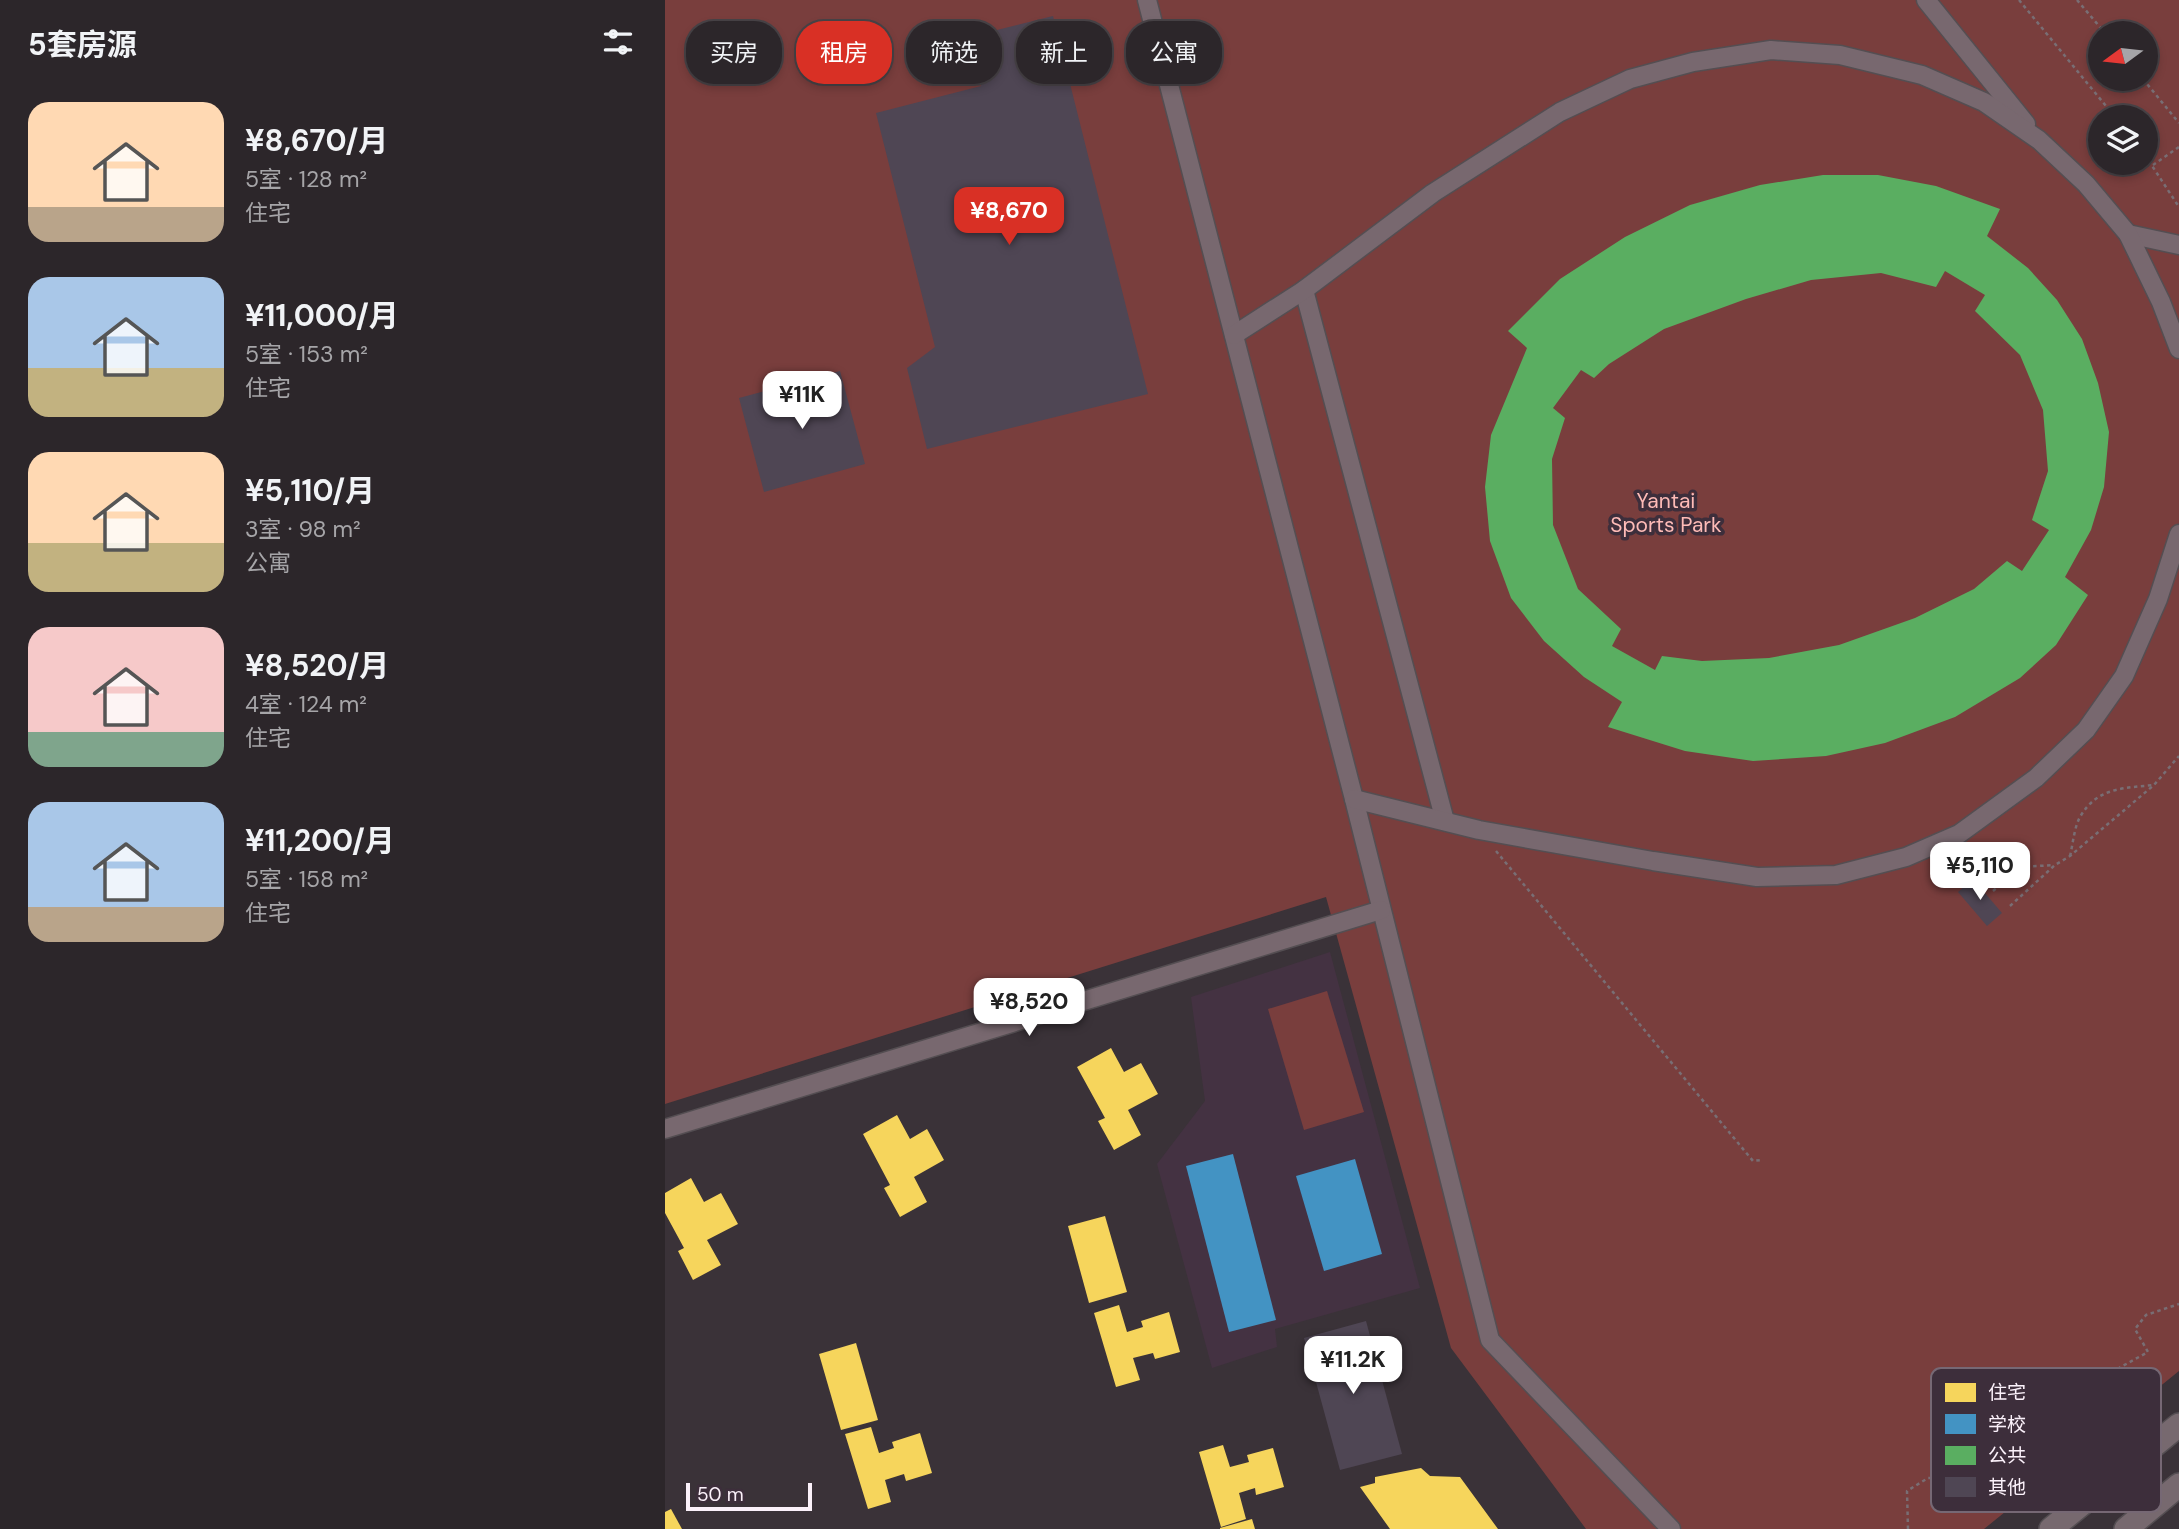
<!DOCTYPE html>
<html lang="zh">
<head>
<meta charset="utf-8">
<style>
	:root { --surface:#2c262a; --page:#342e32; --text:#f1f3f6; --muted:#a6a5a8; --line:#484347; --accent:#d93025 }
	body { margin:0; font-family:"DM Sans","Noto Sans SC",sans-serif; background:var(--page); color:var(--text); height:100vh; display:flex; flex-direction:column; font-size:26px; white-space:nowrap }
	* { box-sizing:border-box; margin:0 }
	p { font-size:23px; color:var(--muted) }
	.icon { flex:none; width:38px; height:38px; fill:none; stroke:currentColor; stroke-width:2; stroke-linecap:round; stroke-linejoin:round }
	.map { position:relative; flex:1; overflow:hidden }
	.sheet { display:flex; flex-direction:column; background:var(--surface); width:665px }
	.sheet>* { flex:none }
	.banner { position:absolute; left:21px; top:21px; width:665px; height:63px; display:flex; gap:14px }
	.needle { width:46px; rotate:255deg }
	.tools { position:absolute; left:1423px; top:21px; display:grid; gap:14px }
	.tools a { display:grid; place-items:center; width:70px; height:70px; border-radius:50%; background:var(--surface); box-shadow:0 4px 10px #0003,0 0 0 2px var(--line); font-size:35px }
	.scale { position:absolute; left:21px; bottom:18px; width:126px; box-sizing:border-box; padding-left:7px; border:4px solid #fbf1fa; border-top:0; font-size:19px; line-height:24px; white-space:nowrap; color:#fbf1fa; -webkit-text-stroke:5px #3d2e3b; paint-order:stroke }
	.price { position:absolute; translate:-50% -60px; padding:0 16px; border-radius:14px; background:#fff; color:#222; font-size:23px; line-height:46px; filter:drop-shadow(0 2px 4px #0008) }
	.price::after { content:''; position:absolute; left:50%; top:42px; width:21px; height:16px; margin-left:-10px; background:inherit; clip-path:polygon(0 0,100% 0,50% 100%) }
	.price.current { background:var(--accent); color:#fff }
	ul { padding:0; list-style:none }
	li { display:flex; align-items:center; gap:21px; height:175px; padding:0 28px }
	li span { display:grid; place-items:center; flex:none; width:196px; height:140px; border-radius:21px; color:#555 }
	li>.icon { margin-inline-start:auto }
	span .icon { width:84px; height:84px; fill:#fffc; stroke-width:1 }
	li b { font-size:30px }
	h2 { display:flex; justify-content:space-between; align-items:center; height:84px; padding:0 28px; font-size:30px }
	.pill { padding:0 24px; border-radius:28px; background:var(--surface); box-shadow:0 4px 10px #0003,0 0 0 2px var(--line); font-size:24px; line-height:63px }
	.pill.current { background:var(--accent); color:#fff }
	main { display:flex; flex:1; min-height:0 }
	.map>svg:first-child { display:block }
	.built { fill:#443242 }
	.green { fill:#793e3d; fill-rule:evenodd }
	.homes { fill:#f6d55c }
	.schools { fill:#4393c3 }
	.public { fill:#5aae61; fill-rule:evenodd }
	.building { fill:#4f4654 }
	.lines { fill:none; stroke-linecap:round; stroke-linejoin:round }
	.minor-casing { stroke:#544e52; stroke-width:21 }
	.major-casing { stroke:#544e52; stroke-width:26 }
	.path { stroke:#796e74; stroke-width:2.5; stroke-dasharray:3.5 3.5; stroke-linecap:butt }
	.minor { stroke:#78686f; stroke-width:18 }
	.major { stroke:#77696f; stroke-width:23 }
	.labels { text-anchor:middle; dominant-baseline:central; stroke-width:7; stroke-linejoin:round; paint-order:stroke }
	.park-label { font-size:21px; fill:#febbb7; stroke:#3d2e3b }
	.key { fill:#3d2e3b; stroke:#766874; stroke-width:2 }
	.key-label { font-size:19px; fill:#fbf1fa }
</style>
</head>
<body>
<main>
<section class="sheet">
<h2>5套房源<svg class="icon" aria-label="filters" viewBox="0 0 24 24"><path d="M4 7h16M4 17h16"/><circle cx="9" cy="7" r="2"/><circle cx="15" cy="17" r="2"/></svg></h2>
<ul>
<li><span style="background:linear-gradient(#ffd9b3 75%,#b9a48a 0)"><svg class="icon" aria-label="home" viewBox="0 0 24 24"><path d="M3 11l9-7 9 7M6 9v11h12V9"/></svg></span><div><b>¥8,670/月</b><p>5室 · 128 m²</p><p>住宅</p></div></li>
<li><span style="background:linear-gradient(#a9c7e8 65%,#c2b280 0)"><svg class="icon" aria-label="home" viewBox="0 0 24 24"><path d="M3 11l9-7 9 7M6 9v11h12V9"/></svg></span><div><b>¥11,000/月</b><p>5室 · 153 m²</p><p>住宅</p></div></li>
<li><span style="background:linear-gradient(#ffd9b3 65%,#c2b280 0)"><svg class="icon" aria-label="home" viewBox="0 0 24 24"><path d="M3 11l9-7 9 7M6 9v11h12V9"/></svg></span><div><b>¥5,110/月</b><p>3室 · 98 m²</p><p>公寓</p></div></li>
<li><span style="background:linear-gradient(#f6c9c9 75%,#7fa58c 0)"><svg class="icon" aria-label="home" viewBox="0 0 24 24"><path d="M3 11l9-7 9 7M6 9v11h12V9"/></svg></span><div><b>¥8,520/月</b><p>4室 · 124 m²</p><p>住宅</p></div></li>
<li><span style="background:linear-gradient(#a9c7e8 75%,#b9a48a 0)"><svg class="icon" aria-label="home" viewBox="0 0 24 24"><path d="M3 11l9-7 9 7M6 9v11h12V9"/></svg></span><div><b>¥11,200/月</b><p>5室 · 158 m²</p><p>住宅</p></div></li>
</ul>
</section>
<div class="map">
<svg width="1514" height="1529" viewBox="0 0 1514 1529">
	<rect width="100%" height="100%" fill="#3a3238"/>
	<!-- built -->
	<path class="built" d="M 665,952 L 755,1288 L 610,1329 L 612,1347 L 547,1368 L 492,1164 L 540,1101 L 526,997 Z"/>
	<!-- green -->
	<g class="green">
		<path d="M 0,0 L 1514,0 L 1514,1371 L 1319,1529 L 921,1529 L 786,1348 L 661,897 L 0,1104 ZM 1435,33 L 1480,33 L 1480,79 L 1435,79 ZM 1435,117 L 1480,117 L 1480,163 L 1435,163 Z"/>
		<path d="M 662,991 L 699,1112 L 639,1130 L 603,1009 Z"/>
	</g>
	<!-- homes -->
	<g class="homes">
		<path d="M 446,1048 L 459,1072 L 476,1063 L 493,1094 L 463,1110 L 476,1135 L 449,1150 L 433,1121 L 440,1118 L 412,1067 Z"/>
		<path d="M 232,1115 L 245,1139 L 262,1129 L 279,1160 L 249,1177 L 262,1202 L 235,1217 L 219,1188 L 225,1185 L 198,1134 Z"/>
		<path d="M 26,1178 L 39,1202 L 56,1193 L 73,1224 L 42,1240 L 56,1265 L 28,1280 L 13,1251 L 19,1248 L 0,1213 L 0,1193 Z"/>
		<path d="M 440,1216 L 462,1292 L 424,1303 L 403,1226 Z"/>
		<path d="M 454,1305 L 462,1332 L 478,1327 L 476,1321 L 504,1312 L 515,1352 L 490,1359 L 488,1353 L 468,1358 L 475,1380 L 451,1387 L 429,1313 Z"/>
		<path d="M 191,1343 L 213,1420 L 176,1430 L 154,1354 Z"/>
		<path d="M 206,1427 L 214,1453 L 229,1448 L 227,1442 L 255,1433 L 267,1473 L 241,1481 L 239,1474 L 220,1480 L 226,1502 L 203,1509 L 180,1434 Z"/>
		<path d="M 558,1445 L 565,1467 L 584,1462 L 582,1455 L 608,1448 L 619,1487 L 591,1495 L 590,1488 L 574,1493 L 581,1519 L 556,1527 L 534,1452 Z"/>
		<path d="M 756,1468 L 765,1476 L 795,1477 L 833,1529 L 725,1529 L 695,1487 L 710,1483 L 710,1477 Z"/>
		<path d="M 6,1509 L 17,1529 L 0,1529 L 0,1512 Z"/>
		<path d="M 587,1519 L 590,1529 L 555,1529 L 555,1528 Z"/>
	</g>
	<!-- schools -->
	<g class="schools">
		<path d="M 568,1154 L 611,1320 L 564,1332 L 521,1166 Z"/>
		<path d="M 690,1159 L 717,1254 L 659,1271 L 631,1176 Z"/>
	</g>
	<!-- public -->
	<path class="public" d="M 1158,175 L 1213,175 L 1271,186 L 1335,209 L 1322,236 L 1363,268 L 1392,300 L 1417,339 L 1433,383 L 1444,432 L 1439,487 L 1426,530 L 1400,577 L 1423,595 L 1391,645 L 1355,678 L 1290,717 L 1220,743 L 1161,756 L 1088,761 L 1020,751 L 943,727 L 957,702 L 919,677 L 879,641 L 846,598 L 825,541 L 820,487 L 826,435 L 862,348 L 843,331 L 895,279 L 960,237 L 1025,205 L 1095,185 ZM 1280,271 L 1320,295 L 1310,311 L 1355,355 L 1378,410 L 1383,471 L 1367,520 L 1384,530 L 1357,571 L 1342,561 L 1309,589 L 1250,618 L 1174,645 L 1104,658 L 1037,661 L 997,656 L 990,670 L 947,646 L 956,629 L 913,589 L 888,525 L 887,459 L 900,418 L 888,408 L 916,370 L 929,378 L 944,364 L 999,329 L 1081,299 L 1146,280 L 1216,273 L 1271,287 Z"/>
	<!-- building -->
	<g class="building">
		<path d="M 388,16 L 483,394 L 262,449 L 242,368 L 270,347 L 211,113 L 316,86 L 304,37 Z"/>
		<path d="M 175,371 L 200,464 L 99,492 L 74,398 Z"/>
		<path d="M 1308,879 L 1337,913 L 1322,926 L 1293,892 Z"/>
		<path d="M 701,1321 L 737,1454 L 675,1470 L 639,1338 Z"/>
	</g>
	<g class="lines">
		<!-- minor casing -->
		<g class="minor-casing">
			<g id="minor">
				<path d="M 482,0 L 689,799 L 825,1340 L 1006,1529"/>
				<path d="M 1261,0 L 1361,124"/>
				<path d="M 1463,234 L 1514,245"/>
				<path d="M 639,290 L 780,821"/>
				<path d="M 569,335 L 639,290 L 768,193 L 895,112 L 965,79 L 1028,62 L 1106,50 L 1175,55 L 1257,75 L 1319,102 L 1374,140 L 1421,184 L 1463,234 L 1496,302 L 1514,349"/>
				<path d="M 689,799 L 814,830 L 988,861 L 1092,877 L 1171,875 L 1241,857 L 1294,834 L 1371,778 L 1421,730 L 1459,676 L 1493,599 L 1514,534"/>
				<path d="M 0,1129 L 716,910"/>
			</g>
		</g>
		<!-- major casing -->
		<g class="major-casing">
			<g id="major">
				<path d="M 1386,1529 L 1514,1425"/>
				<path d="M 1461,1529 L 1514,1485"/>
			</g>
		</g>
		<!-- path -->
		<g class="path">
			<path d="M 1354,0 L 1450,117"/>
			<path d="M 1412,0 L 1440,33"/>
			<path d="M 1478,79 L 1514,123"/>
			<path d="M 1480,155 L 1514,207"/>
			<path d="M 1488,165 L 1514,147"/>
			<path d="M 831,851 L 1088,1161 L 1096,1160"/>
			<path d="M 1405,856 C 1408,844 1409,828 1415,817 C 1432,787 1460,788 1489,785"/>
			<path d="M 1328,891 L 1356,867 L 1389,865"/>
			<path d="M 1345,906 L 1390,865 L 1405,856 L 1489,785 L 1514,756"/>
			<path d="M 1243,1529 L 1242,1491 L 1263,1478 L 1319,1477 L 1343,1464 L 1351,1436 L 1366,1421 L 1398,1420 L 1422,1415 L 1454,1368 L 1483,1352 L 1470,1329 L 1481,1315 L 1514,1304"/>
		</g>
		<!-- minor -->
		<use href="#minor" class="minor"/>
		<!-- major -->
		<use href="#major" class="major"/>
	</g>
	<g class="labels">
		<!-- park labels -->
		<g class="park-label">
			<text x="1001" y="501">Yantai<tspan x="1001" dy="24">Sports Park</tspan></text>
		</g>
	</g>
	<!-- legend -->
	<rect x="1266" y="1368" width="230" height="144" rx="10" class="key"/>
	<rect x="1280" y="1383" width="31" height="19" fill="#f6d55c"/>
	<rect x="1280" y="1414" width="31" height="20" fill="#4393c3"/>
	<rect x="1280" y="1446" width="31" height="19" fill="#5aae61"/>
	<rect x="1280" y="1477" width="31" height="20" fill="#4f4654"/>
	<g class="key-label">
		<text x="1323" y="1399">住宅</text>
		<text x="1323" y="1431">学校</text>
		<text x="1323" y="1462">公共</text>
		<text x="1323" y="1494">其他</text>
	</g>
</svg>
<div class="tools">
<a><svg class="needle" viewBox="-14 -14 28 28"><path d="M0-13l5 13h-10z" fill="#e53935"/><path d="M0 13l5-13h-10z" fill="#a6a5a8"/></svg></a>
<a><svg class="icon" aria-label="layers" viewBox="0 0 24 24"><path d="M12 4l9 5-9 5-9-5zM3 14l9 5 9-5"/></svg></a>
</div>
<div class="scale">50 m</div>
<b class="price current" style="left:344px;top:247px">¥8,670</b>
<b class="price" style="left:137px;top:431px">¥11K</b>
<b class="price" style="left:1315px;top:902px">¥5,110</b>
<b class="price" style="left:364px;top:1038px">¥8,520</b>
<b class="price" style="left:688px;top:1396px">¥11.2K</b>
<div class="banner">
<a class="pill">买房</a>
<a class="pill current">租房</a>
<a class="pill">筛选</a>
<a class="pill">新上</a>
<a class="pill">公寓</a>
</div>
</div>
</main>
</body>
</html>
